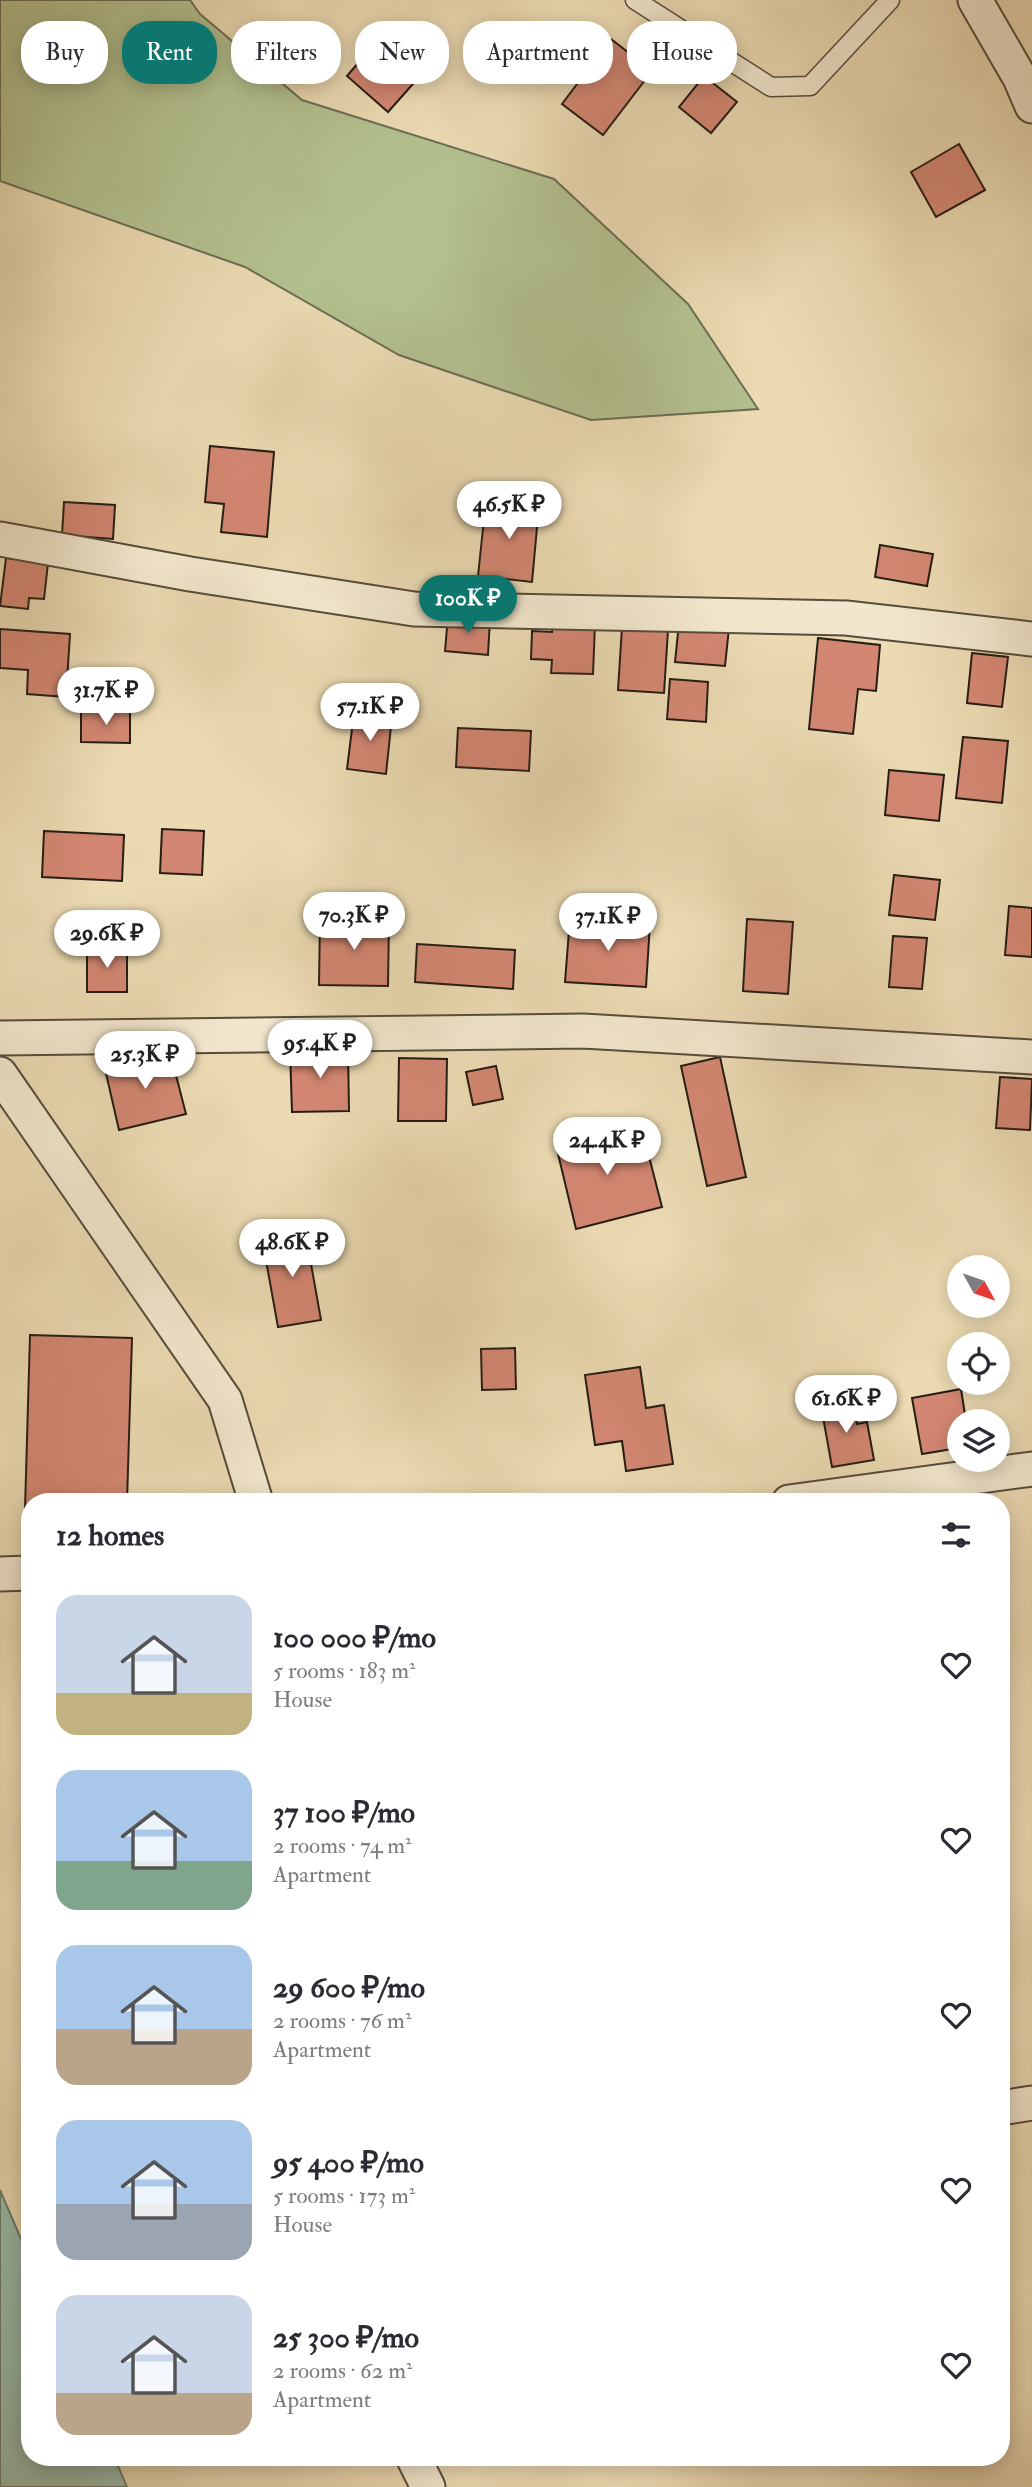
<!DOCTYPE html>
<html lang="en">
<head>
<meta charset="utf-8">
<style>
	:root { --surface:#fff; --page:#f2f2f3; --text:#2b2b33; --muted:#7c7c81; --accent:#0f766e }
	body { margin:0; font-family:"IM FELL Double Pica",serif; background:var(--page); color:var(--text); height:100vh; display:flex; flex-direction:column; font-size:26px; white-space:nowrap }
	* { box-sizing:border-box; margin:0 }
	p { font-size:23px; color:var(--muted) }
	.icon { flex:none; width:38px; height:38px; fill:none; stroke:currentColor; stroke-width:2; stroke-linecap:round; stroke-linejoin:round }
	.map { position:relative; flex:1; overflow:hidden }
	.sheet { position:absolute; left:21px; top:1493px; width:989px; height:973px; display:flex; flex-direction:column; background:var(--surface); border-radius:28px; box-shadow:0 4px 18px #0003 }
	.sheet>* { flex:none }
	.top-card { position:absolute; left:21px; top:21px; width:990px; height:63px; display:flex; gap:14px }
	.needle { width:46px; rotate:130deg }
	.buttons { position:absolute; left:947px; top:1255px; display:grid; gap:14px }
	.buttons a { display:grid; place-items:center; width:63px; height:63px; border-radius:50%; background:var(--surface); box-shadow:0 4px 18px #0003; font-size:35px }
	.price { position:absolute; translate:-50% -60px; padding:0 16px; border-radius:24px; background:#fff; color:#222; font-size:23px; line-height:46px; filter:drop-shadow(0 2px 4px #0008) }
	.price::after { content:''; position:absolute; left:50%; top:42px; width:21px; height:16px; margin-left:-10px; background:inherit; clip-path:polygon(0 0,100% 0,50% 100%) }
	.price.selected { background:var(--accent); color:#fff }
	ul { padding:0; list-style:none }
	li { display:flex; align-items:center; gap:21px; height:175px; padding:0 35px }
	li span { display:grid; place-items:center; flex:none; width:196px; height:140px; border-radius:21px; color:#555 }
	li>.icon { margin-inline-start:auto }
	span .icon { width:84px; height:84px; fill:#fffc; stroke-width:1 }
	li b { font-size:30px }
	h2 { display:flex; justify-content:space-between; align-items:center; height:84px; padding:0 35px; font-size:30px }
	.tag { padding:0 24px; border-radius:28px; background:var(--surface); box-shadow:0 4px 18px #0003; font-size:24px; line-height:63px }
	.tag.selected { background:var(--accent); color:#fff }
	.map>svg:first-child { display:block }
	.green { fill:#b3c08f; stroke:#6c6e52; stroke-width:2 }
	.water { fill:#99bba9; stroke:#6b7c6e; stroke-width:2 }
	.building { fill:#d38772; stroke:#261d15; stroke-width:2 }
	.lines { fill:none; stroke-linecap:round; stroke-linejoin:round }
	.lane-casing { stroke:#574c3c; stroke-width:21 }
	.street-casing { stroke:#574c3c; stroke-width:37 }
	.lane { stroke:#f2e7cd; stroke-width:18 }
	.street { stroke:#f2e7cd; stroke-width:33 }
</style>
</head>
<body>
<div class="map">
<svg width="1032" height="2487" viewBox="0 0 1032 2487">
	<rect width="100%" height="100%" fill="#ebdab2"/>
	<filter id="stains"><feTurbulence type="fractalNoise" baseFrequency=".00286" numOctaves="4"/><feColorMatrix values="0 0 0 0 .2 0 0 0 0 .09 0 0 0 0 .02 0 0 0 .5 -.17"/></filter>
	<radialGradient id="worn" r=".72"><stop offset=".6" stop-color="#630" stop-opacity="0"/><stop offset="1" stop-color="#630" stop-opacity=".3"/></radialGradient>
	<!-- green -->
	<path class="green" d="M 0,0 L 190,0 L 200,14 L 302,100 L 554,179 L 688,304 L 758,409 L 591,420 L 399,355 L 245,267 L 0,181 Z"/>
	<!-- water -->
	<path class="water" d="M 0,2190 L 30,2260 L 30,2457 L 114,2457 L 127,2487 L 0,2487 Z"/>
	<!-- building -->
	<g class="building">
		<path d="M 611,39 L 652,71 L 603,135 L 562,104 Z"/>
		<path d="M 378,40 L 420,76 L 388,112 L 347,76 Z"/>
		<path d="M 704,76 L 737,102 L 711,133 L 679,107 Z"/>
		<path d="M 959,144 L 985,190 L 936,217 L 911,172 Z"/>
		<path d="M 210,446 L 274,452 L 267,537 L 221,532 L 224,504 L 205,502 Z"/>
		<path d="M 486,500 L 539,506 L 532,582 L 478,576 Z"/>
		<path d="M 64,502 L 115,505 L 113,539 L 62,535 Z"/>
		<path d="M 880,545 L 933,554 L 927,586 L 875,577 Z"/>
		<path d="M 6,558 L 48,563 L 44,599 L 29,598 L 28,609 L 0,606 Z"/>
		<path d="M 448,616 L 490,619 L 488,655 L 445,651 Z"/>
		<path d="M 552,622 L 595,624 L 593,674 L 551,673 L 552,660 L 531,659 L 532,631 L 552,632 Z"/>
		<path d="M 679,623 L 729,628 L 725,666 L 675,662 Z"/>
		<path d="M 622,627 L 668,630 L 664,693 L 618,690 Z"/>
		<path d="M 0,629 L 70,634 L 66,697 L 27,694 L 28,670 L 0,668 Z"/>
		<path d="M 818,638 L 880,645 L 876,691 L 858,689 L 853,734 L 809,729 Z"/>
		<path d="M 972,653 L 1008,657 L 1002,707 L 967,703 Z"/>
		<path d="M 670,679 L 708,682 L 706,722 L 667,719 Z"/>
		<path d="M 81,712 L 130,712 L 130,743 L 81,742 Z"/>
		<path d="M 354,713 L 392,717 L 386,774 L 347,769 Z"/>
		<path d="M 458,728 L 531,731 L 529,771 L 456,767 Z"/>
		<path d="M 963,737 L 1008,741 L 1002,803 L 956,798 Z"/>
		<path d="M 889,770 L 944,775 L 939,821 L 885,815 Z"/>
		<path d="M 162,829 L 204,831 L 202,875 L 160,873 Z"/>
		<path d="M 44,831 L 124,835 L 122,881 L 42,877 Z"/>
		<path d="M 894,875 L 940,880 L 935,920 L 889,915 Z"/>
		<path d="M 1009,906 L 1032,908 L 1032,957 L 1005,955 Z"/>
		<path d="M 570,918 L 650,923 L 646,987 L 565,982 Z"/>
		<path d="M 320,919 L 389,920 L 388,986 L 319,985 Z"/>
		<path d="M 747,919 L 793,922 L 788,994 L 743,991 Z"/>
		<path d="M 893,936 L 927,938 L 922,989 L 889,987 Z"/>
		<path d="M 417,944 L 515,950 L 513,989 L 415,982 Z"/>
		<rect x="87" y="948" width="40" height="44"/>
		<path d="M 348,1049 L 349,1111 L 292,1112 L 290,1050 Z"/>
		<path d="M 170,1052 L 186,1114 L 119,1130 L 105,1069 Z"/>
		<path d="M 720,1057 L 746,1177 L 707,1186 L 681,1066 Z"/>
		<path d="M 399,1058 L 447,1059 L 446,1121 L 398,1121 Z"/>
		<path d="M 496,1066 L 503,1099 L 473,1105 L 466,1072 Z"/>
		<path d="M 1000,1077 L 1032,1079 L 1030,1130 L 996,1128 Z"/>
		<path d="M 589,1128 L 593,1145 L 643,1133 L 662,1207 L 576,1229 L 554,1137 Z"/>
		<path d="M 305,1230 L 321,1320 L 278,1327 L 262,1238 Z"/>
		<path d="M 30,1335 L 132,1338 L 127,1502 L 30,1502 L 30,1509 L 25,1509 Z"/>
		<path d="M 515,1348 L 516,1389 L 482,1390 L 481,1349 Z"/>
		<path d="M 640,1367 L 646,1408 L 664,1405 L 673,1464 L 626,1471 L 622,1441 L 595,1445 L 585,1375 Z"/>
		<path d="M 961,1389 L 966,1421 L 959,1421 L 959,1448 L 922,1454 L 912,1398 Z"/>
		<path d="M 853,1400 L 857,1424 L 867,1422 L 874,1460 L 832,1467 L 821,1406 Z"/>
	</g>
	<g class="lines">
		<!-- lane casing -->
		<g class="lane-casing">
			<path id="lane" d="M 635,0 L 771,87 L 810,86 L 890,0"/>
		</g>
		<!-- street casing -->
		<g class="street-casing">
			<g id="street">
				<path d="M 975,0 L 1020,78 L 1032,106"/>
				<path d="M 0,539 L 190,574 L 414,609 L 846,618 L 1032,639"/>
				<path d="M 0,1038 L 583,1031 L 1032,1057"/>
				<path d="M 0,1074 L 225,1400 L 256,1502"/>
				<path d="M 789,1502 L 1032,1469"/>
				<path d="M 0,1574 L 30,1573"/>
				<path d="M 1001,2108 L 1032,2103"/>
				<path d="M 413,2457 L 428,2487"/>
			</g>
		</g>
		<!-- lane -->
		<use href="#lane" class="lane"/>
		<!-- street -->
		<use href="#street" class="street"/>
	</g>
	<rect width="100%" height="100%" filter="url(#stains)"/>
	<rect width="100%" height="100%" fill="url(#worn)"/>
</svg>
<div class="buttons">
<a><svg class="needle" viewBox="-14 -14 28 28"><path d="M0-13l5 13h-10z" fill="#e53935"/><path d="M0 13l5-13h-10z" fill="#7c7c81"/></svg></a>
<a><svg class="icon" aria-label="locate" viewBox="0 0 24 24"><circle cx="12" cy="12" r="6"/><path d="M12 2v4M12 18v4M2 12h4M18 12h4"/></svg></a>
<a><svg class="icon" aria-label="layers" viewBox="0 0 24 24"><path d="M12 4l9 5-9 5-9-5zM3 14l9 5 9-5"/></svg></a>
</div>
<b class="price" style="left:509px;top:541px">46.5K ₽</b>
<b class="price selected" style="left:468px;top:635px">100K ₽</b>
<b class="price" style="left:106px;top:727px">31.7K ₽</b>
<b class="price" style="left:370px;top:743px">57.1K ₽</b>
<b class="price" style="left:354px;top:952px">70.3K ₽</b>
<b class="price" style="left:608px;top:953px">37.1K ₽</b>
<b class="price" style="left:107px;top:970px">29.6K ₽</b>
<b class="price" style="left:320px;top:1080px">95.4K ₽</b>
<b class="price" style="left:145px;top:1091px">25.3K ₽</b>
<b class="price" style="left:607px;top:1177px">24.4K ₽</b>
<b class="price" style="left:292px;top:1279px">48.6K ₽</b>
<b class="price" style="left:846px;top:1435px">61.6K ₽</b>
<div class="top-card">
<a class="tag">Buy</a>
<a class="tag selected">Rent</a>
<a class="tag">Filters</a>
<a class="tag">New</a>
<a class="tag">Apartment</a>
<a class="tag">House</a>
</div>
<section class="sheet">
<h2>12 homes<svg class="icon" aria-label="filters" viewBox="0 0 24 24"><path d="M4 7h16M4 17h16"/><circle cx="9" cy="7" r="2"/><circle cx="15" cy="17" r="2"/></svg></h2>
<ul>
<li><span style="background:linear-gradient(#c9d6e8 70%,#c2b280 0)"><svg class="icon" aria-label="home" viewBox="0 0 24 24"><path d="M3 11l9-7 9 7M6 9v11h12V9"/></svg></span><div><b>100 000 ₽/mo</b><p>5 rooms · 183 m²</p><p>House</p></div><svg class="icon" aria-label="heart" viewBox="0 0 24 24"><path d="M12 20l-8-8c-3-5 5-10 8-4 3-6 11-1 8 4z"/></svg></li>
<li><span style="background:linear-gradient(#a9c7e8 65%,#7fa58c 0)"><svg class="icon" aria-label="home" viewBox="0 0 24 24"><path d="M3 11l9-7 9 7M6 9v11h12V9"/></svg></span><div><b>37 100 ₽/mo</b><p>2 rooms · 74 m²</p><p>Apartment</p></div><svg class="icon" aria-label="heart" viewBox="0 0 24 24"><path d="M12 20l-8-8c-3-5 5-10 8-4 3-6 11-1 8 4z"/></svg></li>
<li><span style="background:linear-gradient(#a9c7e8 60%,#b9a48a 0)"><svg class="icon" aria-label="home" viewBox="0 0 24 24"><path d="M3 11l9-7 9 7M6 9v11h12V9"/></svg></span><div><b>29 600 ₽/mo</b><p>2 rooms · 76 m²</p><p>Apartment</p></div><svg class="icon" aria-label="heart" viewBox="0 0 24 24"><path d="M12 20l-8-8c-3-5 5-10 8-4 3-6 11-1 8 4z"/></svg></li>
<li><span style="background:linear-gradient(#a9c7e8 60%,#9aa5b1 0)"><svg class="icon" aria-label="home" viewBox="0 0 24 24"><path d="M3 11l9-7 9 7M6 9v11h12V9"/></svg></span><div><b>95 400 ₽/mo</b><p>5 rooms · 173 m²</p><p>House</p></div><svg class="icon" aria-label="heart" viewBox="0 0 24 24"><path d="M12 20l-8-8c-3-5 5-10 8-4 3-6 11-1 8 4z"/></svg></li>
<li><span style="background:linear-gradient(#c9d6e8 70%,#b9a48a 0)"><svg class="icon" aria-label="home" viewBox="0 0 24 24"><path d="M3 11l9-7 9 7M6 9v11h12V9"/></svg></span><div><b>25 300 ₽/mo</b><p>2 rooms · 62 m²</p><p>Apartment</p></div><svg class="icon" aria-label="heart" viewBox="0 0 24 24"><path d="M12 20l-8-8c-3-5 5-10 8-4 3-6 11-1 8 4z"/></svg></li>
</ul>
</section>
</div>
</body>
</html>
